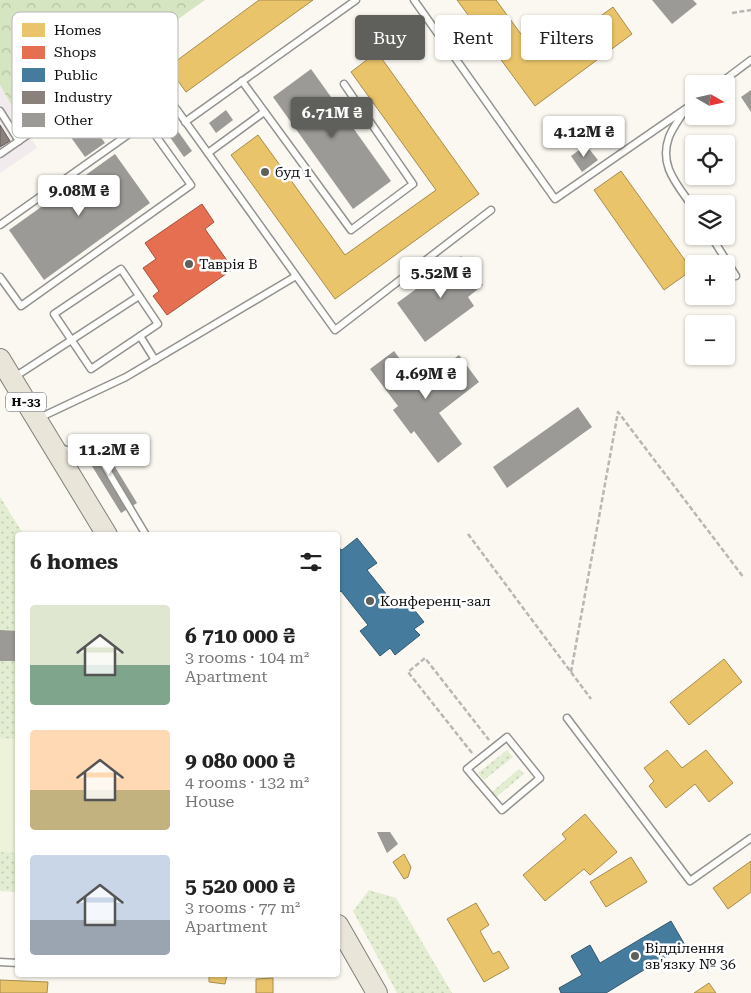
<!DOCTYPE html>
<html lang="en">
<head>
<meta charset="utf-8">
<style>
	:root { --surface:#fff; --page:#f2f2f2; --text:#222; --muted:#767676; --accent:#5f5f5c }
	body { margin:0; font-family:"Roboto Serif",serif; background:var(--page); color:var(--text); height:100vh; display:flex; flex-direction:column; font-size:19px; white-space:nowrap }
	* { box-sizing:border-box; margin:0 }
	p { font-size:16px; color:var(--muted) }
	.icon { flex:none; width:28px; height:28px; fill:none; stroke:currentColor; stroke-width:2; stroke-linecap:round; stroke-linejoin:round }
	.map { position:relative; flex:1; overflow:hidden }
	.details { position:absolute; left:15px; top:532px; width:325px; height:445px; display:flex; flex-direction:column; background:var(--surface); border-radius:5px; box-shadow:0 1px 4px #0004 }
	.details>* { flex:none }
	.banner { position:absolute; left:355px; top:15px; width:320px; height:45px; display:flex; gap:10px }
	.needle { width:32px; rotate:99deg }
	.fabs { position:absolute; left:685px; top:75px; display:grid; gap:10px }
	.fabs a { display:grid; place-items:center; width:50px; height:50px; border-radius:5px; background:var(--surface); box-shadow:0 1px 4px #0004; font-size:25px }
	.price { position:absolute; translate:-50% -42px; padding:0 11px; border-radius:5px; background:#fff; color:#222; font-size:16px; line-height:32px; filter:drop-shadow(0 1px 2px #0008) }
	.price::after { content:''; position:absolute; left:50%; top:30px; width:15px; height:11px; margin-left:-8px; background:inherit; clip-path:polygon(0 0,100% 0,50% 100%) }
	.price.selected { background:var(--accent); color:#fff }
	ul { padding:0; list-style:none }
	li { display:flex; align-items:center; gap:15px; height:125px; padding:0 15px }
	li span { display:grid; place-items:center; flex:none; width:140px; height:100px; border-radius:5px; color:#555 }
	li>.icon { margin-inline-start:auto }
	span .icon { width:60px; height:60px; fill:#fffc; stroke-width:1 }
	li b { font-size:21px }
	h2 { display:flex; justify-content:space-between; align-items:center; height:60px; padding:0 15px; font-size:21px }
	.tag { padding:0 18px; border-radius:5px; background:var(--surface); box-shadow:0 1px 4px #0004; font-size:18px; line-height:45px }
	.tag.selected { background:var(--accent); color:#fff }
	.map>svg:first-child { display:block }
	.industrial { fill:#f1ebed }
	.green { fill:url(#green-dots) }
	.forest { fill:url(#forest-crowns) }
	.pitch { fill:#edf2db }
	.homes { fill:#e9c46a; stroke:#a78d4e }
	.shops { fill:#e76f51; stroke:#a5513c }
	.public { fill:#457b9d; stroke:#345a72 }
	.industry { fill:#8a817c; stroke:#645e5a }
	.building { fill:#9c9a96 }
	.lines { fill:none; stroke-linecap:round; stroke-linejoin:round }
	.lane-casing { stroke:#93928f; stroke-width:9 }
	.primary-casing { stroke:#80807c; stroke-width:22 }
	.path { stroke:#b7b7b5; stroke-width:2.5; stroke-dasharray:5 2.5; stroke-linecap:butt }
	.lane { stroke:#fefefd; stroke-width:6 }
	.primary { stroke:#eae5d9; stroke-width:20 }
	.poi-dot { fill:#5f5f5c; stroke:#fff; stroke-width:2 }
	.labels { text-anchor:middle; dominant-baseline:central; stroke-width:5; stroke-linejoin:round; paint-order:stroke }
	.shield { fill:#fff; stroke:#555; stroke-width:1 }
	.shield-label { font-size:12px; font-weight:bold; fill:#0c0c0c }
	.poi-label { font-size:14px; fill:#0c0c0c; stroke:#fff; text-anchor:start }
	.key { fill:#fff; stroke:#b6b6b6; stroke-width:1 }
	.key-label { font-size:14px; fill:#0c0c0c }
</style>
</head>
<body>
<div class="map">
<svg width="751" height="993" viewBox="0 0 751 993">
	<defs>
		<pattern id="green-dots" width="8" height="8" patternUnits="userSpaceOnUse" patternTransform="scale(1.25)"><rect width="8" height="8" fill="#e3edd2"/><path d="M2 2h.1M6 6h.1" fill="none" stroke="#c2cab3" stroke-width="1.8" stroke-linecap="round"/></pattern>
		<pattern id="forest-crowns" width="20" height="18" patternUnits="userSpaceOnUse" patternTransform="scale(1.25)"><rect width="20" height="18" fill="#d5e4c1"/><path d="M2 6a3 3 0 1 1 6 0M12 15a3 3 0 1 1 6 0" fill="none" stroke="#b6c2a5"/></pattern>
	</defs>
	<rect width="100%" height="100%" fill="#faf8f0"/>
	<!-- industrial -->
	<path class="industrial" d="M 0,85 L 37,148 L 0,173 Z"/>
	<!-- green -->
	<g class="green">
		<path d="M 0,497 L 24,535 L 18,535 L 17,892 L 0,891 Z"/>
		<path d="M 507,750 L 513,757 L 484,780 L 478,773 Z"/>
		<path d="M 519,769 L 524,774 L 496,797 L 492,792 Z"/>
		<path d="M 369,890 L 396,898 L 452,993 L 397,993 L 353,911 Z"/>
	</g>
	<!-- forest -->
	<path class="forest" d="M 0,0 L 205,0 L 25,128 L 0,85 Z"/>
	<!-- pitch -->
	<path class="pitch" d="M 0,738 L 17,739 L 17,853 L 0,852 Z"/>
	<!-- homes -->
	<g class="homes">
		<path d="M 259,0 L 313,0 L 186,92 L 168,67 Z"/>
		<path d="M 457,0 L 496,0 L 540,60 L 613,7 L 632,34 L 535,106 Z"/>
		<path d="M 377,52 L 479,194 L 335,299 L 231,155 L 258,135 L 345,255 L 436,190 L 351,72 Z"/>
		<path d="M 621,171 L 692,270 L 664,290 L 594,190 Z"/>
		<path d="M 724,659 L 742,682 L 689,725 L 670,702 Z"/>
		<path d="M 667,750 L 682,768 L 706,750 L 733,783 L 709,802 L 695,784 L 666,808 L 649,786 L 654,781 L 644,768 Z"/>
		<path d="M 585,814 L 617,852 L 590,875 L 584,869 L 545,901 L 523,875 L 566,839 L 562,834 Z"/>
		<path d="M 404,854 L 411,867 L 408,877 L 404,879 L 393,862 Z"/>
		<path d="M 631,857 L 647,882 L 606,907 L 590,882 Z"/>
		<path d="M 751,861 L 751,892 L 728,909 L 713,888 Z"/>
		<path d="M 476,903 L 489,925 L 480,931 L 493,954 L 499,951 L 509,968 L 484,982 L 447,919 Z"/>
		<path d="M 209,975 L 227,975 L 225,984 L 209,982 Z"/>
		<path d="M 273,978 L 273,993 L 256,993 L 256,979 Z"/>
		<path d="M 0,980 L 48,982 L 47,993 L 0,993 Z"/>
		<path d="M 709,983 L 716,993 L 694,993 Z"/>
	</g>
	<!-- shops -->
	<path class="shops" d="M 202,204 L 214,222 L 205,229 L 233,269 L 167,315 L 153,296 L 159,291 L 143,268 L 156,259 L 145,243 Z"/>
	<!-- public -->
	<g class="public">
		<path d="M 357,538 L 377,563 L 367,570 L 395,605 L 404,597 L 424,622 L 414,629 L 420,635 L 395,655 L 390,648 L 380,656 L 360,631 L 368,625 L 341,591 L 338,594 L 338,548 L 342,550 Z"/>
		<path d="M 671,921 L 685,945 L 606,993 L 561,993 L 559,988 L 582,975 L 571,956 L 590,945 L 600,963 Z"/>
	</g>
	<!-- industry -->
	<path class="industry" d="M 0,125 L 10,141 L 0,147 Z"/>
	<!-- building -->
	<g class="building">
		<path d="M 652,0 L 693,0 L 697,4 L 672,24 Z"/>
		<path d="M 311,69 L 391,181 L 353,209 L 273,97 Z"/>
		<path d="M 751,90 L 751,112 L 741,97 Z"/>
		<path d="M 226,110 L 233,120 L 216,133 L 209,123 Z"/>
		<path d="M 165,113 L 192,151 L 184,157 L 157,119 Z"/>
		<path d="M 90,122 L 105,143 L 85,157 L 70,136 Z"/>
		<path d="M 586,145 L 598,160 L 582,172 L 571,156 Z"/>
		<path d="M 115,154 L 150,203 L 44,280 L 9,230 Z"/>
		<path d="M 461,256 L 483,285 L 468,297 L 474,306 L 425,342 L 397,303 Z"/>
		<path d="M 394,351 L 419,385 L 459,355 L 479,382 L 439,413 L 462,444 L 438,463 L 414,431 L 411,434 L 393,410 L 398,406 L 370,369 Z"/>
		<path d="M 578,407 L 592,427 L 507,488 L 493,467 Z"/>
		<path d="M 98,439 L 137,503 L 121,513 L 82,450 Z"/>
		<path d="M 0,630 L 18,631 L 18,661 L 0,661 Z"/>
		<path d="M 377,832 L 390,832 L 398,844 L 387,853 Z"/>
	</g>
	<g class="lines">
		<!-- lane casing -->
		<g class="lane-casing">
			<g id="lane">
				<path d="M 414,0 L 555,199 L 694,103"/>
				<path d="M 242,81 L 351,230 L 413,184 L 344,84"/>
				<path d="M 719,84 L 751,60"/>
				<path d="M 0,111 L 19,141"/>
				<path d="M 683,113 C 678,121 672,129 669,137 C 658,167 679,186 694,209"/>
				<path d="M 185,122 L 356,0"/>
				<path d="M 208,153 L 264,112"/>
				<path d="M 0,154 L 139,57 L 335,330 L 491,210"/>
				<path d="M 0,225 L 146,122 L 191,185 L 21,306 L 0,277"/>
				<path d="M 711,236 L 736,276"/>
				<path d="M 121,269 L 158,324 L 91,369 L 54,314 Z"/>
				<path d="M 140,336 L 155,360"/>
				<path d="M 13,378 L 139,296"/>
				<path d="M 39,418 L 126,377 L 296,276"/>
				<path d="M 61,448 L 103,463 L 146,535"/>
				<path d="M 567,718 L 690,881 L 751,838"/>
				<path d="M 507,737 L 540,778 L 502,810 L 467,769 Z"/>
				<path d="M 0,962 L 18,963"/>
			</g>
		</g>
		<!-- primary casing -->
		<g class="primary-casing">
			<g id="primary">
				<path d="M 0,359 L 107,535"/>
				<path d="M 338,925 L 377,993"/>
			</g>
		</g>
		<!-- path -->
		<g class="path">
			<path d="M 732,13 L 751,10"/>
			<path d="M 468,534 L 591,699"/>
			<path d="M 571,672 L 618,412 L 744,578"/>
			<path d="M 472,753 L 408,672 L 425,658 L 489,740"/>
		</g>
		<!-- lane -->
		<use href="#lane" class="lane"/>
		<!-- primary -->
		<use href="#primary" class="primary"/>
	</g>
	<!-- markers -->
	<g class="poi-dot">
		<circle cx="265" cy="172" r="5"/>
		<circle cx="189" cy="264" r="5"/>
		<circle cx="370" cy="601" r="5"/>
		<circle cx="635" cy="956" r="5"/>
	</g>
	<g class="labels">
		<!-- shield labels -->
		<rect class="shield" x="6" y="392.5" width="40" height="19" rx="4"/>
		<g class="shield-label">
			<text x="26" y="402">Н-33</text>
		</g>
		<!-- poi labels -->
		<g class="poi-label">
			<text x="275" y="172">буд 1</text>
			<text x="199" y="264">Таврія В</text>
			<text x="380" y="601">Конференц-зал</text>
			<text x="645" y="948">Відділення<tspan x="645" dy="16">зв'язку № 36</tspan></text>
		</g>
	</g>
	<!-- legend -->
	<rect x="12" y="12" width="166" height="126" rx="8" class="key"/>
	<rect x="22" y="23" width="23" height="14" fill="#e9c46a"/>
	<rect x="22" y="46" width="23" height="13" fill="#e76f51"/>
	<rect x="22" y="68" width="23" height="14" fill="#457b9d"/>
	<rect x="22" y="91" width="23" height="13" fill="#8a817c"/>
	<rect x="22" y="113" width="23" height="14" fill="#9c9a96"/>
	<g class="key-label">
		<text x="54" y="35">Homes</text>
		<text x="54" y="57">Shops</text>
		<text x="54" y="80">Public</text>
		<text x="54" y="102">Industry</text>
		<text x="54" y="125">Other</text>
	</g>
</svg>
<div class="fabs">
<a><svg class="needle" viewBox="-14 -14 28 28"><path d="M0-13l5 13h-10z" fill="#e53935"/><path d="M0 13l5-13h-10z" fill="#767676"/></svg></a>
<a><svg class="icon" aria-label="locate" viewBox="0 0 24 24"><circle cx="12" cy="12" r="6"/><path d="M12 2v4M12 18v4M2 12h4M18 12h4"/></svg></a>
<a><svg class="icon" aria-label="layers" viewBox="0 0 24 24"><path d="M12 4l9 5-9 5-9-5zM3 14l9 5 9-5"/></svg></a>
<a>+</a>
<a>−</a>
</div>
<b class="price selected" style="left:332px;top:139px">6.71M ₴</b>
<b class="price" style="left:584px;top:158px">4.12M ₴</b>
<b class="price" style="left:79px;top:217px">9.08M ₴</b>
<b class="price" style="left:441px;top:299px">5.52M ₴</b>
<b class="price" style="left:426px;top:400px">4.69M ₴</b>
<b class="price" style="left:109px;top:476px">11.2M ₴</b>
<div class="banner">
<a class="tag selected">Buy</a>
<a class="tag">Rent</a>
<a class="tag">Filters</a>
</div>
<section class="details">
<h2>6 homes<svg class="icon" aria-label="filters" viewBox="0 0 24 24"><path d="M4 7h16M4 17h16"/><circle cx="9" cy="7" r="2"/><circle cx="15" cy="17" r="2"/></svg></h2>
<ul>
<li><span style="background:linear-gradient(#dfe7d0 60%,#7fa58c 0)"><svg class="icon" aria-label="home" viewBox="0 0 24 24"><path d="M3 11l9-7 9 7M6 9v11h12V9"/></svg></span><div><b>6 710 000 ₴</b><p>3 rooms · 104 m²</p><p>Apartment</p></div></li>
<li><span style="background:linear-gradient(#ffd9b3 60%,#c2b280 0)"><svg class="icon" aria-label="home" viewBox="0 0 24 24"><path d="M3 11l9-7 9 7M6 9v11h12V9"/></svg></span><div><b>9 080 000 ₴</b><p>4 rooms · 132 m²</p><p>House</p></div></li>
<li><span style="background:linear-gradient(#c9d6e8 65%,#9aa5b1 0)"><svg class="icon" aria-label="home" viewBox="0 0 24 24"><path d="M3 11l9-7 9 7M6 9v11h12V9"/></svg></span><div><b>5 520 000 ₴</b><p>3 rooms · 77 m²</p><p>Apartment</p></div></li>
</ul>
</section>
</div>
</body>
</html>
